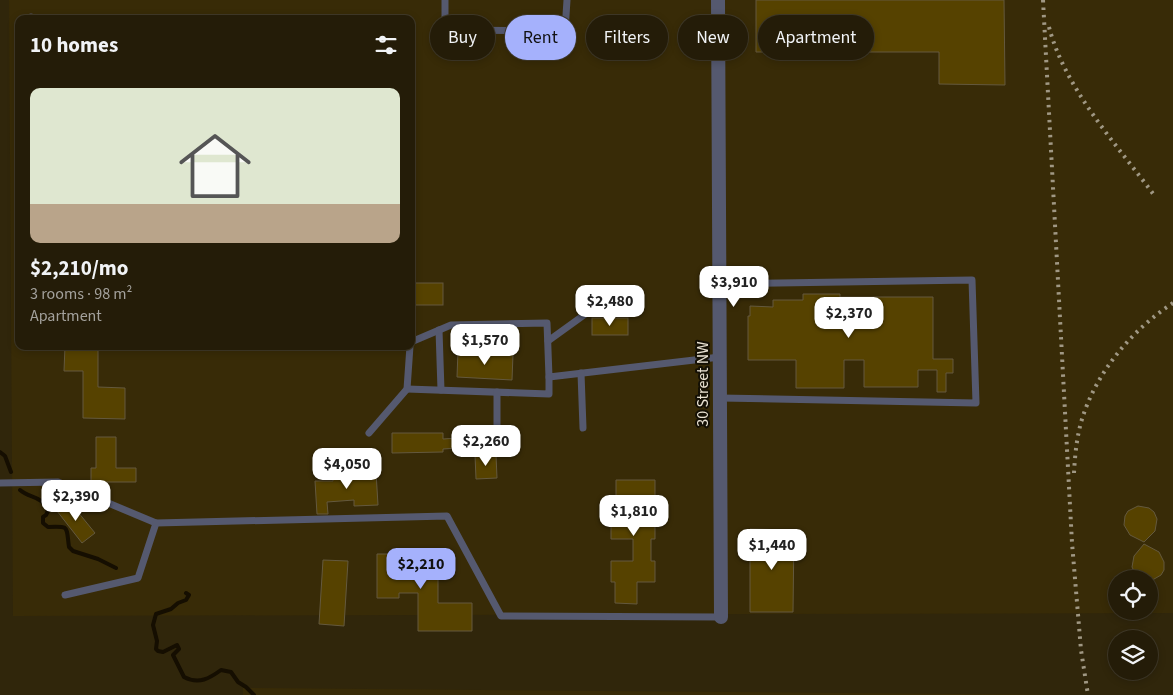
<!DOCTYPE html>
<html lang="en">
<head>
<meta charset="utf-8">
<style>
	:root { --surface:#241c08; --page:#302916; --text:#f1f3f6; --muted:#a3a19c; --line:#413a29; --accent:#a5b1fc }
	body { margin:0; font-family:"Source Sans 3",sans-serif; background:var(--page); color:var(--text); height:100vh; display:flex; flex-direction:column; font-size:19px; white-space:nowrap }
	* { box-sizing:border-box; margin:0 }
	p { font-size:16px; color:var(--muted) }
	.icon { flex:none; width:28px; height:28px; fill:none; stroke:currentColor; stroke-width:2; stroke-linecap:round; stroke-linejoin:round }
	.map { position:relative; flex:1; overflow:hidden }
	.drawer { position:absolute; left:15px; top:15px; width:400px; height:335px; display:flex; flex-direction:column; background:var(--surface); border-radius:10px; box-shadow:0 2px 8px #0003,0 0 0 1px var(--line) }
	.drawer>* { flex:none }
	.banner { position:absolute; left:430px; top:15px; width:475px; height:45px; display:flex; gap:10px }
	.buttons { position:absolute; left:1108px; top:570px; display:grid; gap:10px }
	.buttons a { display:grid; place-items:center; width:50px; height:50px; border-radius:50%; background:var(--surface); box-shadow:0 2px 8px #0003,0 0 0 1px var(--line); font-size:25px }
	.price { position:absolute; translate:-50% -42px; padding:0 11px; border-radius:10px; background:#fff; color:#222; font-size:16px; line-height:32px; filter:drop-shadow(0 1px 2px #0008) }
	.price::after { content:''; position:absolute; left:50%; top:30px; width:15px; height:11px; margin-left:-8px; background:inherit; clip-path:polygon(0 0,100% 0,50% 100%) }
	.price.active { background:var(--accent); color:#111 }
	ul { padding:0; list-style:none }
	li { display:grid; align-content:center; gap:10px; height:265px; padding:0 15px }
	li+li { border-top:1px solid var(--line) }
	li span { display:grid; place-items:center; height:155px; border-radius:10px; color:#555 }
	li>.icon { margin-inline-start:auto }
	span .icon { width:90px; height:90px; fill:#fffc; stroke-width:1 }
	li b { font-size:21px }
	h2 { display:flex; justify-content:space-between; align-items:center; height:60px; padding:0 15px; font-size:21px }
	.pill { padding:0 18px; border-radius:22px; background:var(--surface); box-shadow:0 2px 8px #0003,0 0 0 1px var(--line); font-size:18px; line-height:45px }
	.pill.active { background:var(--accent); color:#111 }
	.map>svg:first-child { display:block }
	.built { fill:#382b07; fill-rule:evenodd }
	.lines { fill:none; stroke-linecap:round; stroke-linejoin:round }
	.stream { stroke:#150e01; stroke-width:4 }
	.building { fill:#564200; stroke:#64593e }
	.service { stroke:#55596f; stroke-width:7 }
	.minor { stroke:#55596f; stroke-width:14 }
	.rail { stroke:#a09884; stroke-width:4; stroke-dasharray:2.5 5; stroke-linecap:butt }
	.labels { text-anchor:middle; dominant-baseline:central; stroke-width:4; stroke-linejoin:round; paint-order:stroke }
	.street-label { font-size:16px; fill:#e8e1d2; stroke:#141005 }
</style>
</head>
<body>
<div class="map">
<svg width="1173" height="695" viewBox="0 0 1173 695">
	<rect width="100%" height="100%" fill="#30260b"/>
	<!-- built -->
	<g class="built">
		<path d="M 9,0 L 1173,0 L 1173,613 L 13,616 ZM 19,19 L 411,19 L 411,346 L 19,346 ZM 1116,579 L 1149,579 L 1149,611 L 1116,611 Z"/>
		<path d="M 243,688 L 1082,695 L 243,695 Z"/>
	</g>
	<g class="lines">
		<!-- stream -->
		<g class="stream">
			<path d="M 0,452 L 5,456 L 11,472"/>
			<path d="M 20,490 C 30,499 42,495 48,511 L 46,515 L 43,517 L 43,523 L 48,527 C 70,526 66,526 69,547 L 73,551 L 98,559 L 116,568"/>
			<path d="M 186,593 L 189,595 L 186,600 L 178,603 L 171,609 L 156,614 L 153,625 L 157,641 L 156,649 L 158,651 L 163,652 L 177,645 L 179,649 L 173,655 L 184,677 C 199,685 210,678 221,670 L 231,672 L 238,682 L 246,687 L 254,695"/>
		</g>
	</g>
	<!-- building -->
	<g class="building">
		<path d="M 756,0 L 1004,0 L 1005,85 L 939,84 L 939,52 L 756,52 Z"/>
		<rect x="411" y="283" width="32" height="22"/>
		<path d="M 803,294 L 840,294 L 840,297 L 933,297 L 933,359 L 953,359 L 953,373 L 946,373 L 946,392 L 937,392 L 937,370 L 918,370 L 918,387 L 864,387 L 864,360 L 844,360 L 844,388 L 796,388 L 796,360 L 748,360 L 748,316 L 750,316 L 750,306 L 773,307 L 773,300 L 803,300 Z"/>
		<rect x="592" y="318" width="36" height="17"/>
		<path d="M 65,346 L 98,346 L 98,387 L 125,388 L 125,419 L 83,418 L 83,371 L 64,371 Z"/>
		<path d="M 458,351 L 513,354 L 512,380 L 457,377 Z"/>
		<path d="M 392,433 L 443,433 L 443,439 L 472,437 L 472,447 L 443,449 L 443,452 L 392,453 Z"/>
		<path d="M 96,437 L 116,437 L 116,468 L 136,468 L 136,482 L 91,482 L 91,468 L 96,468 Z"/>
		<path d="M 475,455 L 496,455 L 497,478 L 476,479 Z"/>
		<path d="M 376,472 L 378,505 L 354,506 L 354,500 L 327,502 L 328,514 L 317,514 L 315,481 L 333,481 L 333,474 Z"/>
		<path d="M 616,480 L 655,480 L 655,539 L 651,539 L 651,561 L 655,561 L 655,582 L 637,582 L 637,604 L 615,603 L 615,582 L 611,582 L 611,561 L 633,561 L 633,539 L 611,539 L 611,518 L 616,518 Z"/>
		<path d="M 69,501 L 95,533 L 82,543 L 57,511 Z"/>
		<path d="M 1138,506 L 1149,508 L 1154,512 L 1157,519 L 1155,531 L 1144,542 L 1130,535 L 1124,525 L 1125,516 L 1128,511 Z"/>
		<path d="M 750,529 L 794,530 L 793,612 L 750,612 Z"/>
		<path d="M 1144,544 L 1159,552 L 1164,562 L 1164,570 L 1161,575 L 1149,582 L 1149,579 L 1140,579 L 1137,577 L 1132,567 L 1134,556 Z"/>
		<path d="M 408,549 L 429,549 L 429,560 L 438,560 L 438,603 L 472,603 L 472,631 L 418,631 L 418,593 L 399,593 L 399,598 L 377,598 L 377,554 L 408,554 Z"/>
		<path d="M 323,560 L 348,561 L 344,626 L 319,624 Z"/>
	</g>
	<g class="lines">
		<!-- service -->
		<g class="service">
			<path d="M 445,0 L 445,30 L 565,31 L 567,0"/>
			<path d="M 31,17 L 31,19"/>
			<path d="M 720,284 L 972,280 L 976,403 L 720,398"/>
			<path d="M 439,330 L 441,390"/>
			<path d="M 548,341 L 591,310"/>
			<path d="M 411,342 L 451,325 L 547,323 L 549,377 L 720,357"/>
			<path d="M 581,373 L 583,428"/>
			<path d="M 407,389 L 549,394 L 549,377"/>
			<path d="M 497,392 L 497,432"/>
			<path d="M 369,433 L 407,389 L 410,346"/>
			<path d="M 0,483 L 58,482 L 156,523 L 138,578 L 65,595"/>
			<path d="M 156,523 L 447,516 L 501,616 L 721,617"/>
		</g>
		<!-- minor -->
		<path class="minor" d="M 718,0 L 721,617"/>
		<!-- rail -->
		<g class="rail">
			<path d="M 1043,0 L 1072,543 L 1081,650 L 1088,695"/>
			<path d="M 1049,27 C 1065,89 1117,145 1154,195"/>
			<path d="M 1074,473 C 1075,454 1077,434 1083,416 C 1098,370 1133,329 1173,303"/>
		</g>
	</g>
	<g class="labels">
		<!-- street labels -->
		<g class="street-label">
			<text transform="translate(703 384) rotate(-90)">30 Street NW</text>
		</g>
	</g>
</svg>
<div class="buttons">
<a><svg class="icon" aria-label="locate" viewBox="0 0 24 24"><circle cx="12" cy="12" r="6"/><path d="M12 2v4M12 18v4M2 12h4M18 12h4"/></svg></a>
<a><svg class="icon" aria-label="layers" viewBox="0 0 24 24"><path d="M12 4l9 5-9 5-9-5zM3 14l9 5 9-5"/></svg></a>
</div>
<b class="price" style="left:734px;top:308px">$3,910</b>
<b class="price" style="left:610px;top:327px">$2,480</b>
<b class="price" style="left:849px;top:339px">$2,370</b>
<b class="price" style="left:485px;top:366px">$1,570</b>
<b class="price" style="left:486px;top:467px">$2,260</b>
<b class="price" style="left:347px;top:490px">$4,050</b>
<b class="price" style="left:76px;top:522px">$2,390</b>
<b class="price" style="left:634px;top:537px">$1,810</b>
<b class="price" style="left:772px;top:571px">$1,440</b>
<b class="price active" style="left:421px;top:590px">$2,210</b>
<div class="banner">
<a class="pill">Buy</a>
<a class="pill active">Rent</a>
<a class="pill">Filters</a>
<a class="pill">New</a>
<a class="pill">Apartment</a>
</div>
<section class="drawer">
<h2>10 homes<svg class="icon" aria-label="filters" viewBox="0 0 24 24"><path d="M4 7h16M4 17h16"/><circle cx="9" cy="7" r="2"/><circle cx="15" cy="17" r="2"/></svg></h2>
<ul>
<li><span style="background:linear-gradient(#dfe7d0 75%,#b9a48a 0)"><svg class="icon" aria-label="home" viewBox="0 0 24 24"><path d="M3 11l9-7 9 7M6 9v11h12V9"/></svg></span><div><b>$2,210/mo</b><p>3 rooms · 98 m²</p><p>Apartment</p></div></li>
</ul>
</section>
</div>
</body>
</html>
